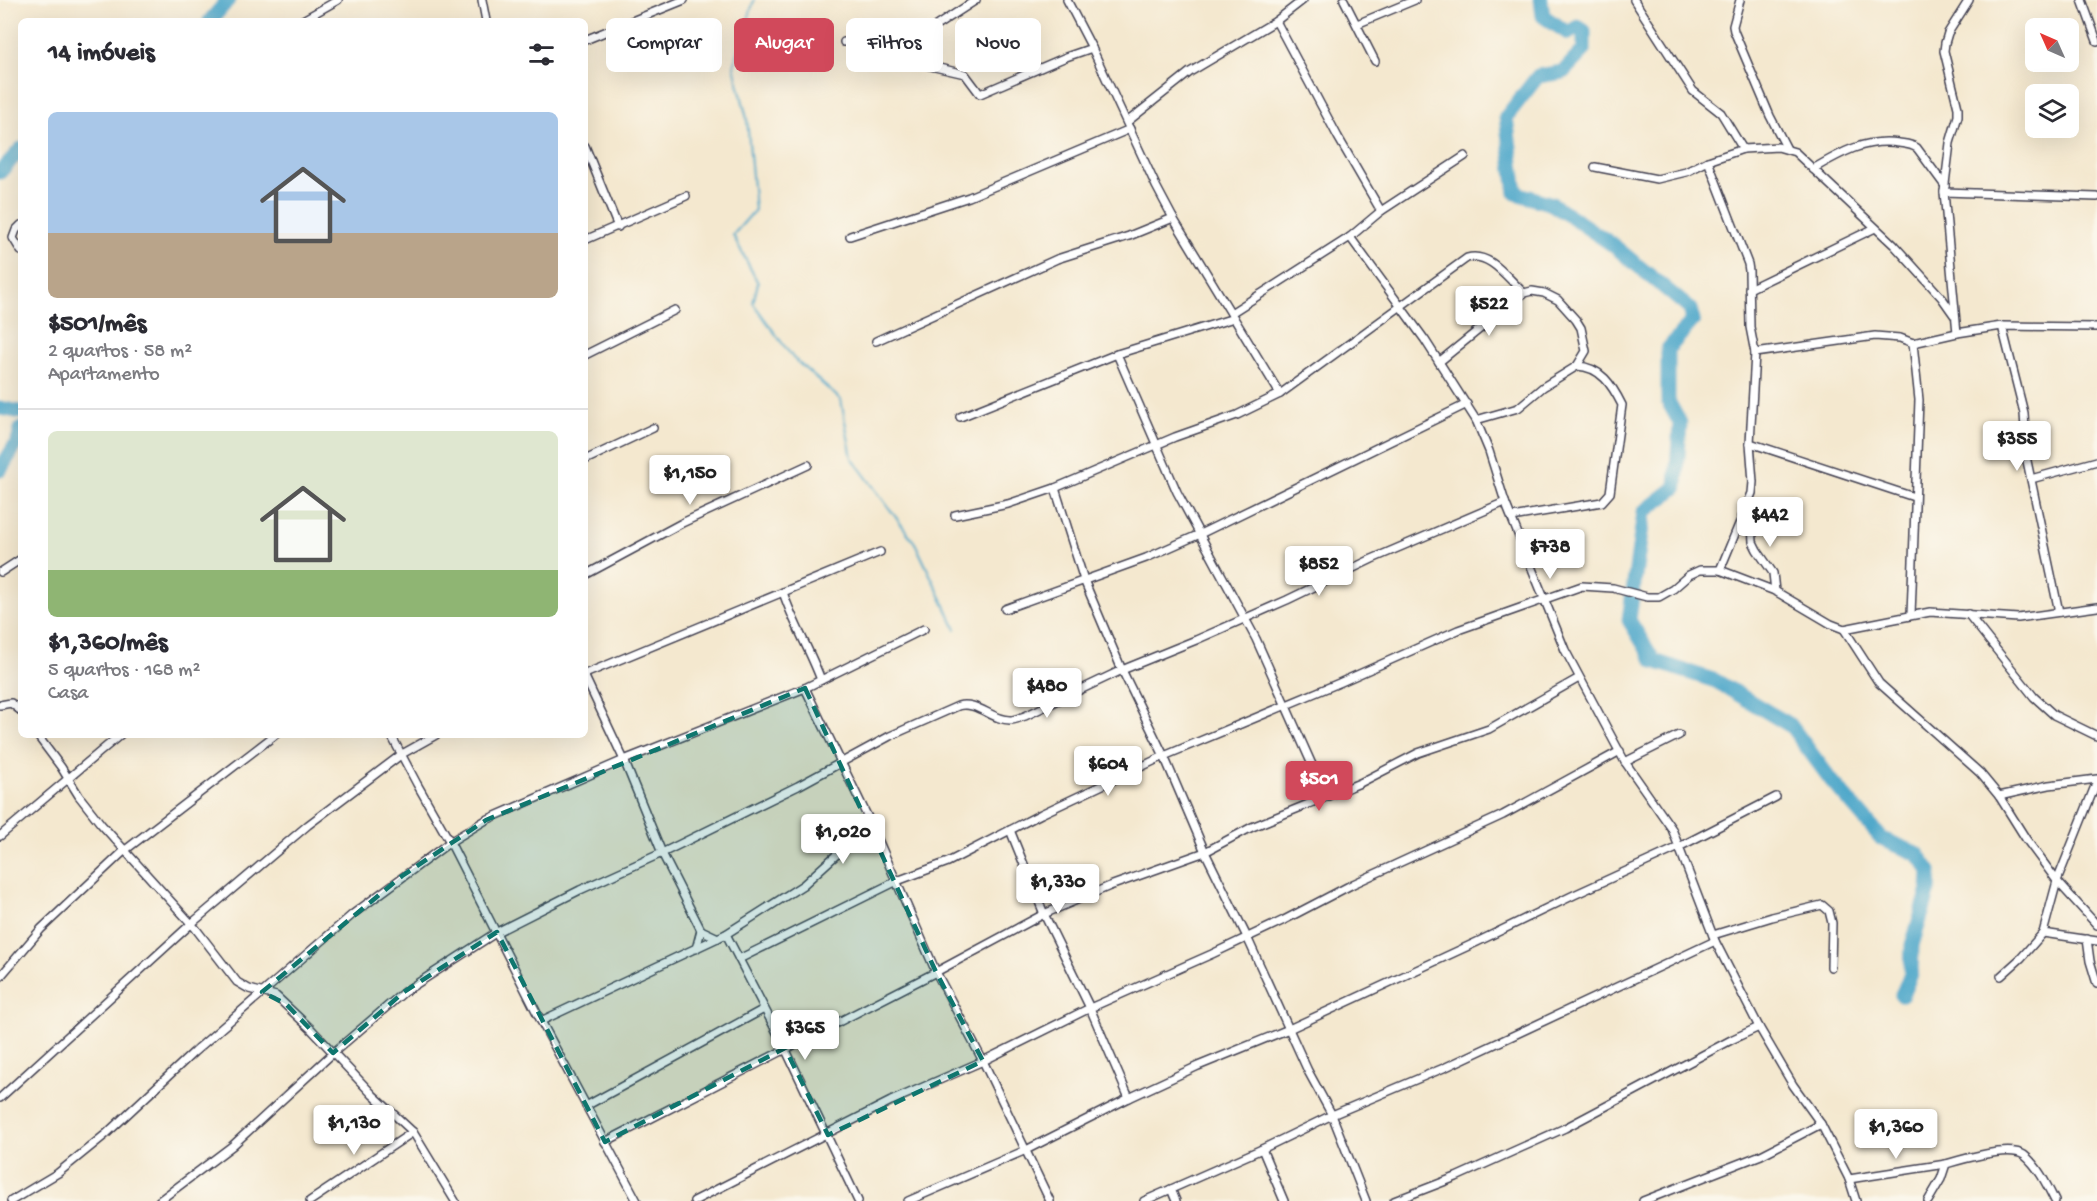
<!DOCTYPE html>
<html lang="pt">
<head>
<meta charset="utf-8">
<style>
	:root { --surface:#fff; --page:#f7f7f7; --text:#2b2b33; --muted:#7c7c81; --line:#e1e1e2; --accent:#d1495b }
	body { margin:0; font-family:"Gochi Hand",sans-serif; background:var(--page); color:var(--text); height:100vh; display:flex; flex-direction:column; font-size:22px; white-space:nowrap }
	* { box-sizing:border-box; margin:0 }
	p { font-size:20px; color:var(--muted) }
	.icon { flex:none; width:33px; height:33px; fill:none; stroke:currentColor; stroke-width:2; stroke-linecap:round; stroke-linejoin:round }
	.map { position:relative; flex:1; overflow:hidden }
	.drawer { position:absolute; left:18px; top:18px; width:570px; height:720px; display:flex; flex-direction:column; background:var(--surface); border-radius:9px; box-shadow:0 6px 24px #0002 }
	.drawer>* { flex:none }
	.guide { position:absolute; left:606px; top:18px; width:570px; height:54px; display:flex; gap:12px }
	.needle { width:39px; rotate:315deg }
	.controls { position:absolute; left:2025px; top:18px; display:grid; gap:12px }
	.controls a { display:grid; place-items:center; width:54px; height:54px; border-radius:9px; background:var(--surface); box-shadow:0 6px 24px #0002; font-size:30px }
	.price { position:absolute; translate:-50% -51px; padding:0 14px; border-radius:6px; background:#fff; color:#222; font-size:20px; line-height:39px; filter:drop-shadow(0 2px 3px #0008) }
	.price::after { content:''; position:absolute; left:50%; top:36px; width:18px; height:14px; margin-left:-9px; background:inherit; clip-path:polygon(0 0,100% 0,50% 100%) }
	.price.active { background:var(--accent); color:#fff }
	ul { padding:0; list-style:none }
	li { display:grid; align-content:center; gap:12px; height:318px; padding:0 30px }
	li+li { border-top:2px solid var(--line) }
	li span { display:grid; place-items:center; height:186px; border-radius:9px; color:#555 }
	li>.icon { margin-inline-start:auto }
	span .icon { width:108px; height:108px; fill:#fffc; stroke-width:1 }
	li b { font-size:26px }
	h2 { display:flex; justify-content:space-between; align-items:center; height:72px; padding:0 30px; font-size:26px }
	.tag { padding:0 21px; border-radius:9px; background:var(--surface); box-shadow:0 6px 24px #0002; font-size:21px; line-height:54px }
	.tag.active { background:var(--accent); color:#fff }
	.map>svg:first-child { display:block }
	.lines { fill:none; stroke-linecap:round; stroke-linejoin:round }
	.stream { stroke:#4ba6c9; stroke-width:2 }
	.river { stroke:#4ba6c9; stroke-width:15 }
	.minor-casing { stroke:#424051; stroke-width:10 }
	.minor { stroke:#fff; stroke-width:7 }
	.marked { fill:#0f766e; fill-opacity:0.2; stroke:#0f766e; stroke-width:4.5; stroke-dasharray:12 8; stroke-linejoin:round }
</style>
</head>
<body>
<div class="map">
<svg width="2097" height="1201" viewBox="0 0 2097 1201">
	<rect width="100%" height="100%" fill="#fbf7ec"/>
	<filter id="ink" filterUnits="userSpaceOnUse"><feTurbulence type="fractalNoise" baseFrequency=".0167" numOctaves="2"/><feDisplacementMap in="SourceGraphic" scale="12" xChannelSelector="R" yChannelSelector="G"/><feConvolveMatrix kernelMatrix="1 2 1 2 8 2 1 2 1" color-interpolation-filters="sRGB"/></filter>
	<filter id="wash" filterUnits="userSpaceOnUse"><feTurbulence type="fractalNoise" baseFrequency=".008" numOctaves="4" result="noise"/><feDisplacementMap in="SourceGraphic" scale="24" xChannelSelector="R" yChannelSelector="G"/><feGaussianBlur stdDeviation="1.35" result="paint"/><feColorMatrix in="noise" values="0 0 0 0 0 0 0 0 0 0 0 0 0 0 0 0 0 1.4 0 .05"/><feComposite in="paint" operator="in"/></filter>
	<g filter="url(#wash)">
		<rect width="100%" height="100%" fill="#f4e8cf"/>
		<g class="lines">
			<!-- stream -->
			<path class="stream" d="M 754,0 L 734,66 L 747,119 L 755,210 L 733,235 L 758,283 L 753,303 L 793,358 L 841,400 L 852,458 L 915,543 L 956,629"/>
			<!-- river -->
			<g class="river">
				<path d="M 1541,0 L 1543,16 L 1568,33 L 1578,27 L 1584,31 L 1584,50 L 1563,72 L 1538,76 L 1506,117 L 1516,193 L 1552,204 L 1613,245 L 1690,309 L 1693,320 L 1668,349 L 1668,401 L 1680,423 L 1676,487 L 1644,512 L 1629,620 L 1654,661 L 1716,681 L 1791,726 L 1831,780 L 1882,839 L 1918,854 L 1930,871 L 1929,890 L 1912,945 L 1911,974 L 1902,995"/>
				<path d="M 210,21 L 228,0"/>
				<path d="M 0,172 L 21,149"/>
				<path d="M 0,408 L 21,412"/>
				<path d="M 0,470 L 18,441 L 21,429"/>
			</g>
		</g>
	</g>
	<g filter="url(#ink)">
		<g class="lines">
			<!-- minor casing -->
			<g class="minor-casing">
				<g id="minor">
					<path d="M 482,0 L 486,21"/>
					<path d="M 1344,0 L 1375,61"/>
					<path d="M 1634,0 L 1693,91 L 1721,113 L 1743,149"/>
					<path d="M 1740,0 L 1733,26 L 1734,31 L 1770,116 L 1787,149"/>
					<path d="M 1969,0 L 1948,33 L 1945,43 L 1944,51 L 1958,108 L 1958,116 L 1950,143 L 1944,192 L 1957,333 L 2002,326 L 2097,327"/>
					<path d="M 2082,0 L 2097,41"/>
					<path d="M 301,21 L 338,0"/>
					<path d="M 1276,21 L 1338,137 L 1381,211"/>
					<path d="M 1357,24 L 1415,0"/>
					<path d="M 585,40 L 684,0"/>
					<path d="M 844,42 L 865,41 L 873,42 L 926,65 L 965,74 L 980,94 L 1066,57 L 1092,48"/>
					<path d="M 898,53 L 936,26 L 976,0"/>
					<path d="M 1127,122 L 1190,72 L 1276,21 L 1303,0"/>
					<path d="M 585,146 L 618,227"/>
					<path d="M 1708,161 L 1748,264 L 1749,271 L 1750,327 L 1755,353 L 1750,443 L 1753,482 L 1752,493 L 1720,570"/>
					<path d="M 1595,167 L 1657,179 L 1686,172 L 1708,161 L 1743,149 L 1778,147 L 1795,152 L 1894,245 L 1942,298 L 1954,315"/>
					<path d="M 1813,169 C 1840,153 1866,138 1899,143 C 1905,144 1911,144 1917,148 L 1945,186"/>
					<path d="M 1944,192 L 2097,197"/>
					<path d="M 21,225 L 16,230 L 13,238 L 21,251"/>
					<path d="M 850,236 L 969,197 L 1130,129"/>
					<path d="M 1350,237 L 1425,340 L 1476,420 L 1489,451 L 1505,502 L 1565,650 L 1625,762 L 1672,829 L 1715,941 L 1759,1027 L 1793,1085 L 1821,1124 L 1849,1179 L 1856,1201"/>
					<path d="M 585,240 L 686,196"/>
					<path d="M 1749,289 L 1875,228"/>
					<path d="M 1231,313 L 1350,237 L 1381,211 L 1465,156"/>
					<path d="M 1234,318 L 1117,354 L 1177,492 L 1256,639 L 1326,796"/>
					<path d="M 2002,326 L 2024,413 L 2027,461 L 2059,612"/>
					<path d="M 876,341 L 1057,259 L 1129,236 L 1173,218"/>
					<path d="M 1755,353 L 1875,336 L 1900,338 L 1913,343 L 1957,333"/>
					<path d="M 585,355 L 675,310"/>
					<path d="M 1439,362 L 1524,293 L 1532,291 L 1544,293 L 1558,300 L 1576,320 L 1581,328 L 1586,351 L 1577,366 L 1543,387 L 1518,408 L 1476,420"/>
					<path d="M 1280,394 L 1467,258 C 1490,251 1508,279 1524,293"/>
					<path d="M 960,417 L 1117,354"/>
					<path d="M 1750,443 L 1914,497"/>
					<path d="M 585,460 L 653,428"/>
					<path d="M 2031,479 L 2097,461"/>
					<path d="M 1055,488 L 1084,580 L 1122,670 L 1164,756 L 1205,852 L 1247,937 L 1308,1071 L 1332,1115 L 1366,1201"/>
					<path d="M 1748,505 L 1752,524 L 1753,542 L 1757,550 L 1773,573 L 1775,591"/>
					<path d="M 955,515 L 1008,504 L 1055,488 L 1175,437 L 1237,415 L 1280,394 L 1173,218 L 1156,186 L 1092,48 L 1067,0"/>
					<path d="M 1512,517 L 1602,502 L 1610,493 L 1622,405 C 1612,385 1601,367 1577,366"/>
					<path d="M 1,572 L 21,559"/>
					<path d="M 585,575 L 682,523 L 808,465"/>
					<path d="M 783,592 C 793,623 810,650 821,680"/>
					<path d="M 1005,609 L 1146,558 L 1200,534 L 1467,404"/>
					<path d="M 1968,614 L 2034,697 L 2054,715 L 2097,736"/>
					<path d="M 1911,615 L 1919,400 L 1913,343"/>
					<path d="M 1844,629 L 1879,683 L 1980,773 L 1999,796 L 2026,839 L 2057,881 L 2097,925"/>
					<path d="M 585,674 L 880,552"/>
					<path d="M 585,677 L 624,760 L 662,853 L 701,930 L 718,938"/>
					<path d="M 0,705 L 11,703 L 21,711"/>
					<path d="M 37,735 L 61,767 L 79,796 L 101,824 L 196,929 L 237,982 L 249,989 L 276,996 L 311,1029 L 373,1095 L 413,1132 L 455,1201"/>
					<path d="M 391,735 L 417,784 L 450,842 L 541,1021 L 637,1201"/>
					<path d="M 1625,762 L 1679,735"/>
					<path d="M 2097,781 L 2057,881 L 2043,933 L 2097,941"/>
					<path d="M 1999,796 L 2049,785 L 2097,779"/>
					<path d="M 873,828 L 936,972 L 983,1061 L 1050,1201"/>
					<path d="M 0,836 L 120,735"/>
					<path d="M 726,934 L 785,1048 L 858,1201"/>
					<path d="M 1713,935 L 1772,917 L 1822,905 L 1829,911 L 1832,923 L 1831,967"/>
					<path d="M 2087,939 L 2090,961 L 2097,984"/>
					<path d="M 696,949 L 701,930"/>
					<path d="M 739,959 L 897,881 L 948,862 L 1041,814 L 1164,756 L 1339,683 L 1458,630 L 1582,586 L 1613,588 L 1647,597 L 1659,597 L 1673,589 L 1689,575 L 1700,570 L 1720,570 L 1775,591 L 1831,624 L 1844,629 L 1930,612 L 2018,618 L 2097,607"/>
					<path d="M 2001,976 L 2021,958 L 2043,933"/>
					<path d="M 0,977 L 41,929 L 124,851 L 275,735"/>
					<path d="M 541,1021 L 726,934 L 803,885 L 835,856 L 873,828 L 805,688"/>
					<path d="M 0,1098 L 191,924 L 308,825 L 402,754 L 436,735"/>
					<path d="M 1129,1098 L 1090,1008 L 1212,954 L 1284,920 L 1353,884 L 1503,815 L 1620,751"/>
					<path d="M 586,1106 L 764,1009"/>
					<path d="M 605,1142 L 936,972 L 1044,914 L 1110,886 L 1205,852 L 1252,827 L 1360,783 L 1418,753 L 1489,729 L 1579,678"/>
					<path d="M 1262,1149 L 1284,1201"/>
					<path d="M 1849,1179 L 1946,1164"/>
					<path d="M 1171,1189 L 1176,1201"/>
					<path d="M 11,1201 L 58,1173 L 106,1134 L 194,1052 L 353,914 L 450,842 L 486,820 L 624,760 L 805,688 L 924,629"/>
					<path d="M 159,1201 L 232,1146 L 333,1053 L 404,992 L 497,932 L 580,890 L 662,853 L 798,786 L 890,736 L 958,706 C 976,700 993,721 1011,720 C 1015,720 1021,717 1025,716 L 1122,670 L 1196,640 L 1287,600 L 1372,559 L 1505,502"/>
					<path d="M 310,1201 L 413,1132"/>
					<path d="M 694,1201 L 891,1101 L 983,1061 L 1090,1008 L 1044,914 L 1010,830"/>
					<path d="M 908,1201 L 1026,1150 L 1129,1098 L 1198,1066 L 1289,1029 L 1477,942 L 1574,895 L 1679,847 L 1776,797"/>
					<path d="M 1144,1201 L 1262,1149 L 1332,1115 L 1446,1067 L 1715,941"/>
					<path d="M 1394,1201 L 1456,1177 L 1565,1128 L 1733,1039 L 1759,1027"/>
					<path d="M 1643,1201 L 1761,1155 L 1821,1124"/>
					<path d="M 1928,1201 L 1941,1179 L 1946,1164 C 1963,1159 2009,1145 2024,1155 C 2038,1166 2047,1185 2055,1201"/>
				</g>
			</g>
			<!-- minor -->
			<use href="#minor" class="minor"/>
		</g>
	</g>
	<!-- marked area -->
	<path class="marked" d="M 805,688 L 936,972 L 983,1061 L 828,1135 L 785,1048 L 605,1142 L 497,932 L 404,992 L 333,1053 L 286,1004 L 262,992 L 402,876 L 486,820 Z"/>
</svg>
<div class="controls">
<a><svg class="needle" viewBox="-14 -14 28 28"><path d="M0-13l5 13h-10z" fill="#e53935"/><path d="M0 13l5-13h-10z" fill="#7c7c81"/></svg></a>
<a><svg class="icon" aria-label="layers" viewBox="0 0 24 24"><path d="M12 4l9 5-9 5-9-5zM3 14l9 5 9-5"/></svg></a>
</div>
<b class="price" style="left:1489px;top:337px">$522</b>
<b class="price" style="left:2017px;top:472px">$355</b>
<b class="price" style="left:690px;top:506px">$1,150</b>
<b class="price" style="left:1770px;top:548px">$442</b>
<b class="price" style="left:1550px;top:580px">$738</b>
<b class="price" style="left:1319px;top:597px">$852</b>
<b class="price" style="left:1047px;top:719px">$480</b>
<b class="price" style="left:1108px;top:797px">$604</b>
<b class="price active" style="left:1319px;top:812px">$501</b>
<b class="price" style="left:843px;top:865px">$1,020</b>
<b class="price" style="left:1058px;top:915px">$1,330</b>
<b class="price" style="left:805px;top:1061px">$365</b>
<b class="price" style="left:354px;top:1156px">$1,130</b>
<b class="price" style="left:1896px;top:1160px">$1,360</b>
<div class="guide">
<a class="tag">Comprar</a>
<a class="tag active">Alugar</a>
<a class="tag">Filtros</a>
<a class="tag">Novo</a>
</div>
<section class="drawer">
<h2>14 imóveis<svg class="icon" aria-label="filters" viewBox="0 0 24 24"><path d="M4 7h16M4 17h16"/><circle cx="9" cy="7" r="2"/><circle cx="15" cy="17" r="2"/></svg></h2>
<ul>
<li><span style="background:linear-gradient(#a9c7e8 65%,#b9a48a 0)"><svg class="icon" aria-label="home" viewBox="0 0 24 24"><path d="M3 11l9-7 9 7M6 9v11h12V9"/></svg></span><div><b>$501/mês</b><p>2 quartos · 58 m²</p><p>Apartamento</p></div></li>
<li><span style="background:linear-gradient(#dfe7d0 75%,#8fb573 0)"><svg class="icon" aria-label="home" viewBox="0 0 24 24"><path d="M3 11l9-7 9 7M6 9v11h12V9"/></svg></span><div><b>$1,360/mês</b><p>5 quartos · 168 m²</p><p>Casa</p></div></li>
</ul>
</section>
</div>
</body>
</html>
